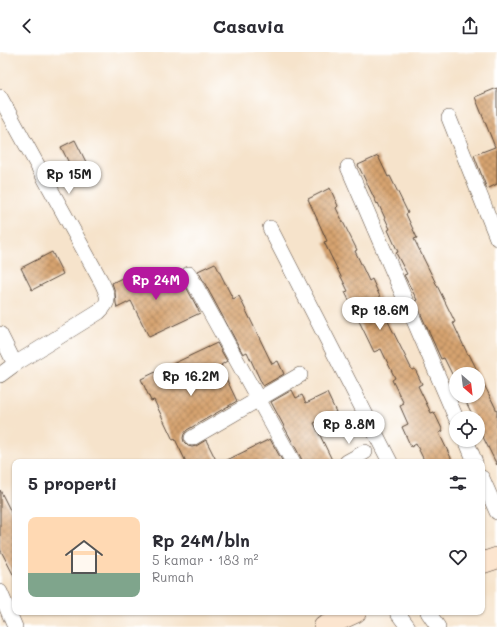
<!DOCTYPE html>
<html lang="id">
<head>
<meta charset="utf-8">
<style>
	:root { --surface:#fff; --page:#f7f7f7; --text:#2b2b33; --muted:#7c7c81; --line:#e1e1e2; --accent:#b5179e }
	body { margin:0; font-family:Mali,sans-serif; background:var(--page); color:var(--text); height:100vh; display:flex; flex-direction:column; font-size:15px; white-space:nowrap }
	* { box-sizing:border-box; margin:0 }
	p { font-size:13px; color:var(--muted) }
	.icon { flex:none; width:22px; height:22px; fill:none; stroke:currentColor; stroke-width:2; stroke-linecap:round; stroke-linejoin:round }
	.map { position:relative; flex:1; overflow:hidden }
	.sheet { position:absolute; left:12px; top:407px; width:473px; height:156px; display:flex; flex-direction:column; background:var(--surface); border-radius:8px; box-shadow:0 1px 3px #0004 }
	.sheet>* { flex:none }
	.needle { width:26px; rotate:152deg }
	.tools { position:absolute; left:449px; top:315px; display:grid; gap:8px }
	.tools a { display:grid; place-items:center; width:36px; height:36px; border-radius:50%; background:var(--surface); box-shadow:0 1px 3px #0004; font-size:20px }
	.price { position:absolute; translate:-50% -34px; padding:0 9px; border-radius:14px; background:#fff; color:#222; font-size:13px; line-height:26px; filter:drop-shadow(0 1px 2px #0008) }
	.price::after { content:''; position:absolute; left:50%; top:24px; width:12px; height:9px; margin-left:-6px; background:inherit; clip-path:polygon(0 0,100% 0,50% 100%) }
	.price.selected { background:var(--accent); color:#fff }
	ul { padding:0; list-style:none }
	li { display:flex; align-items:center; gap:12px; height:100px; padding:0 16px }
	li+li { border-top:1px solid var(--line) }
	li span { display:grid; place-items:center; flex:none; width:112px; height:80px; border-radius:8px; color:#555 }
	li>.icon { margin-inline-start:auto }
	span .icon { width:48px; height:48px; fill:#fffc; stroke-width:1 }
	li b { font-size:17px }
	h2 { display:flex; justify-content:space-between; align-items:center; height:48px; padding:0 16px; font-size:17px }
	header { display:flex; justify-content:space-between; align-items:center; height:52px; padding:0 16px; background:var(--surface); font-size:18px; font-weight:700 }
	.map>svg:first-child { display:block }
	.building { fill:url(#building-cross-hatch) }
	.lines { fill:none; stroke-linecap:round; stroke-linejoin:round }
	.street-casing { stroke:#574638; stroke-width:16 }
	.secondary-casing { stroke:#574638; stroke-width:22 }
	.street { stroke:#fff; stroke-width:15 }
	.secondary { stroke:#fce5cf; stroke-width:21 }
</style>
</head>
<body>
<header><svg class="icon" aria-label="back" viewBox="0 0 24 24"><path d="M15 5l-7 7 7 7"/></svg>Casavia<svg class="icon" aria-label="share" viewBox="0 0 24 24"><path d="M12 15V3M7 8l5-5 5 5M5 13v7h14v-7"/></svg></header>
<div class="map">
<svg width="497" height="575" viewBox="0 0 497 575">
	<defs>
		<pattern id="building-cross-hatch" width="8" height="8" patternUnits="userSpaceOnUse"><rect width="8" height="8" fill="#d6a370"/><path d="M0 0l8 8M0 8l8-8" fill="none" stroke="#af855b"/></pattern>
	</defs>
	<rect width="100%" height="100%" fill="#fff"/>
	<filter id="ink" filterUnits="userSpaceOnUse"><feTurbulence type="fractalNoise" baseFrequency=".025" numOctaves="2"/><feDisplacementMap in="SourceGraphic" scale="8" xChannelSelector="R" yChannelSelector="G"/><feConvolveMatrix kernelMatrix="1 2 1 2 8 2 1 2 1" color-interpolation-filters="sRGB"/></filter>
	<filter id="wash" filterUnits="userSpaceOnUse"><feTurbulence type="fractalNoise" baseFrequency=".012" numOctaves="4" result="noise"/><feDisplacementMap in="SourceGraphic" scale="16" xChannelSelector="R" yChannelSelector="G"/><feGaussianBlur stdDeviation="0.9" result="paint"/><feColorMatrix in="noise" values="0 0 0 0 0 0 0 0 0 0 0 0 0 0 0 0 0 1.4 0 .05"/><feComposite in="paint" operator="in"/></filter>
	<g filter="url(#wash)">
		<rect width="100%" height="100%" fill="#f6e3cb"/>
		<g id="blocks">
			<!-- building -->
			<g class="building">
				<path d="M 497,36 L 497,132 L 487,137 L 474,103 L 495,95 L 475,45 Z"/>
				<path d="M 75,88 L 86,110 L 72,117 L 61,95 Z"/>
				<path d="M 378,104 L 388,125 L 390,124 L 408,161 L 406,162 L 417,186 L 414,187 L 455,270 L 453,271 L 468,303 L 469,302 L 480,324 L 497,359 L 497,413 L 478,375 L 478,366 L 474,366 L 463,344 L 478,344 L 478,322 L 456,322 L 456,330 L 444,306 L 441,307 L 415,249 L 417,248 L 404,223 L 407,222 L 396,201 L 398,200 L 388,178 L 390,177 L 378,151 L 377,152 L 358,113 Z"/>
				<path d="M 330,136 L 338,154 L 336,156 L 357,198 L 355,199 L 369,229 L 372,227 L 381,247 L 378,249 L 412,318 L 415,317 L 422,332 L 418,334 L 431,361 L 434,360 L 443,379 L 439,381 L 453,410 L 425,410 L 416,392 L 411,395 L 402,375 L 408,372 L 400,354 L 404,352 L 392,328 L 395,326 L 381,297 L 374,300 L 345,240 L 348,239 L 324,190 L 327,189 L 308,147 Z"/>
				<path d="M 52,200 L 63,222 L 32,238 L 21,216 Z"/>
				<path d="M 215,211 L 233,247 L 239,244 L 272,312 L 278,309 L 284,322 L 263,334 L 247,300 L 243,302 L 198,219 Z"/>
				<path d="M 140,217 L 148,233 L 163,226 L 167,234 L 182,227 L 200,261 L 149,285 L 131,249 L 117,256 L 116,251 L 115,240 L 112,231 Z"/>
				<path d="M 217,291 L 227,309 L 221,313 L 222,315 L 221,316 L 237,349 L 187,378 L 184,382 L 183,386 L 184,390 L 188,394 L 192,395 L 196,394 L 206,388 L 217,410 L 186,410 L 175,387 L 173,388 L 154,348 L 151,349 L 141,327 Z"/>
				<path d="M 292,338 L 296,346 L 302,343 L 306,351 L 327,341 L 336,360 L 314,371 L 333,410 L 302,410 L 301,406 L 271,350 Z"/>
				<path d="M 270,387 L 283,410 L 223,410 Z"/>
				<path d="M 0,438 L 15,468 L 15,526 L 0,497 Z"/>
			</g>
		</g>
	</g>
	<g filter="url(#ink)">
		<use href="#blocks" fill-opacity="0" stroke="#574638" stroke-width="1"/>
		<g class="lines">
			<!-- street casing -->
			<g class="street-casing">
				<g id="street">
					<path d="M 0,45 L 102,231 C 108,244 111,249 99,260 L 15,312"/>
					<path d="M 449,66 L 497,186"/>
					<path d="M 348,115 L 456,366"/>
					<path d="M 270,176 L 390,410"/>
					<path d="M 189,222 L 293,410"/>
					<path d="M 0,282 L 15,312 L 0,323"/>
					<path d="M 192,386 L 300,323"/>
					<path d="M 466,388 L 475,410"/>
					<path d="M 347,410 L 365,400"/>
					<path d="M 482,426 L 497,460"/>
					<path d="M 0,540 L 15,575"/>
					<path d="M 397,560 L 408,575"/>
					<path d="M 428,560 L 438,575"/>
				</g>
			</g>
			<!-- secondary casing -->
			<g class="secondary-casing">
				<g id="secondary">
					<path d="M 482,511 L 497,506"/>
					<path d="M 324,575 L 356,560"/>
				</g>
			</g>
			<!-- street -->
			<use href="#street" class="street"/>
			<!-- secondary -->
			<use href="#secondary" class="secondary"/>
		</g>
	</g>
</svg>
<div class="tools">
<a><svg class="needle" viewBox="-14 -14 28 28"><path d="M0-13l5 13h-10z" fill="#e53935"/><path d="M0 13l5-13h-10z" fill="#7c7c81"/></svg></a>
<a><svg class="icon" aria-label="locate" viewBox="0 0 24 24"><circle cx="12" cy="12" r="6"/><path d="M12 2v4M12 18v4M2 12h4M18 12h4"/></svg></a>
</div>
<b class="price" style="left:69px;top:143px">Rp 15M</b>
<b class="price selected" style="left:156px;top:249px">Rp 24M</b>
<b class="price" style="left:380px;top:279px">Rp 18.6M</b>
<b class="price" style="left:191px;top:345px">Rp 16.2M</b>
<b class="price" style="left:349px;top:393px">Rp 8.8M</b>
<section class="sheet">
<h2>5 properti<svg class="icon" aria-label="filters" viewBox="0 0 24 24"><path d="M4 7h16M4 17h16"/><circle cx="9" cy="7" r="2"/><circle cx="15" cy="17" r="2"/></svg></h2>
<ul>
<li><span style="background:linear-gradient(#ffd9b3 70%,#7fa58c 0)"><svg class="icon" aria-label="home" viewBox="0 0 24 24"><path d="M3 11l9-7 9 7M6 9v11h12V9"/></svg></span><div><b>Rp 24M/bln</b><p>5 kamar · 183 m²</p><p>Rumah</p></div><svg class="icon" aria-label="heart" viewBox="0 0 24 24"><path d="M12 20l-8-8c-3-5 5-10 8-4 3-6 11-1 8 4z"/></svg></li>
</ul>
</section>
</div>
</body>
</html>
